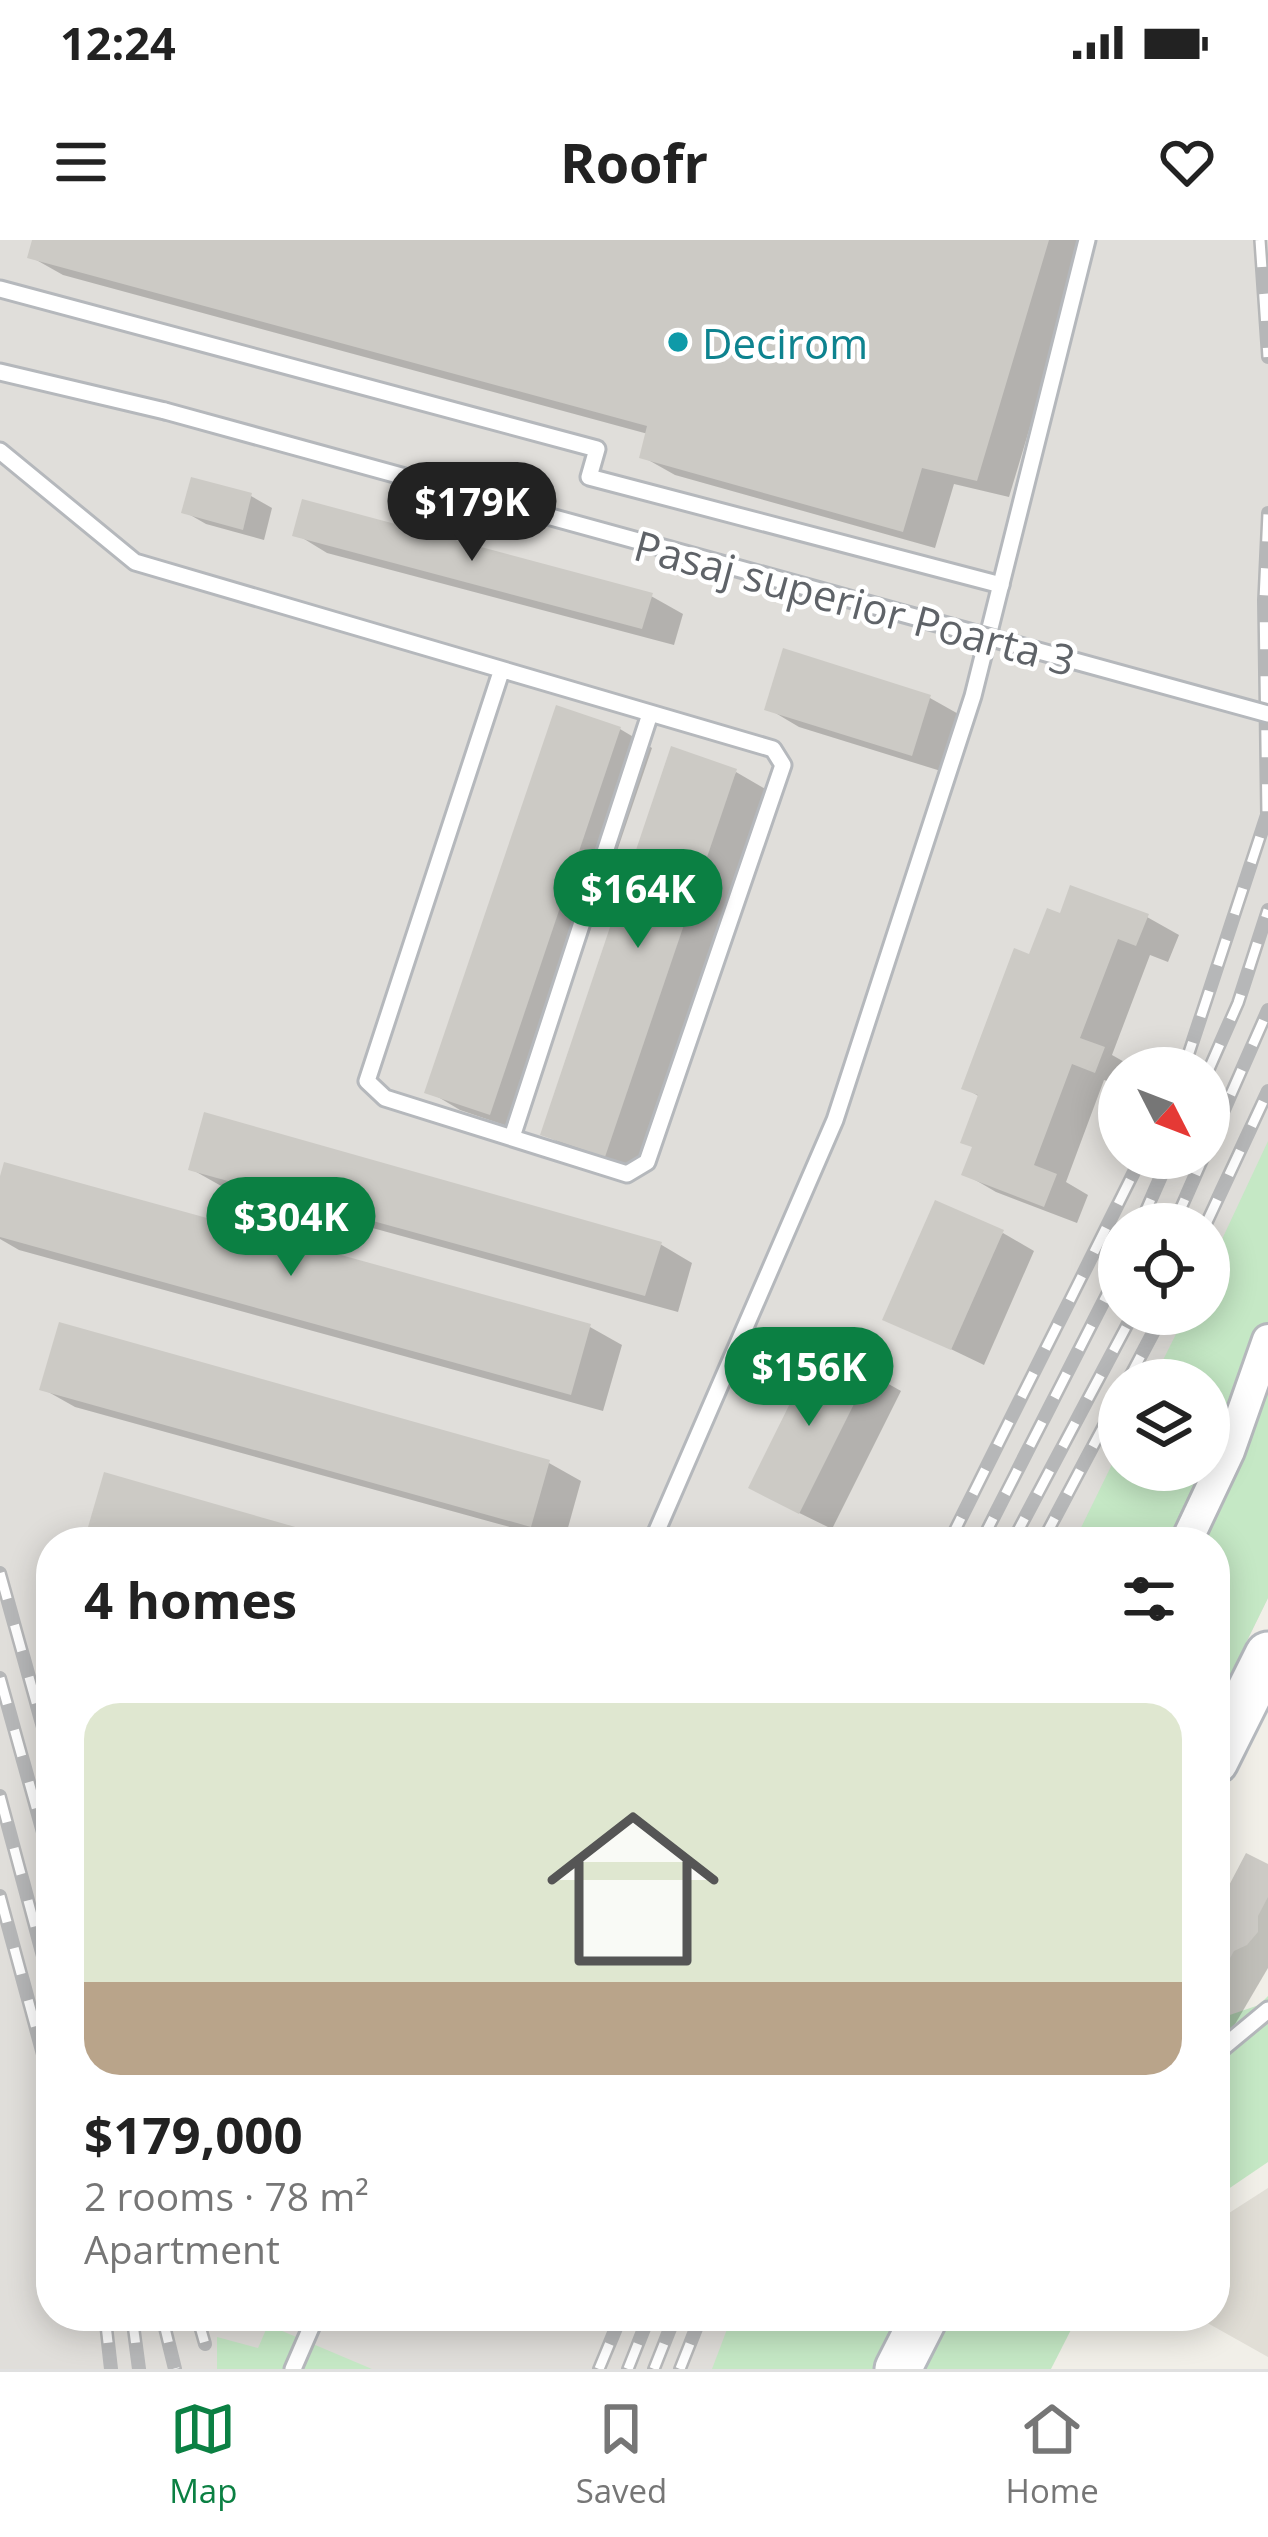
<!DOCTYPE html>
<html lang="en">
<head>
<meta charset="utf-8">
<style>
	:root { --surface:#fff; --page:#f2f2f2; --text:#222; --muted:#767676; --line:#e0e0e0; --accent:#0b8043 }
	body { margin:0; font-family:"Open Sans",sans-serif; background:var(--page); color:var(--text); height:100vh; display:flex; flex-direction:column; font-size:45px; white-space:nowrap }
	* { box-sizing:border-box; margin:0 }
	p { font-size:39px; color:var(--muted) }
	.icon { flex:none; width:66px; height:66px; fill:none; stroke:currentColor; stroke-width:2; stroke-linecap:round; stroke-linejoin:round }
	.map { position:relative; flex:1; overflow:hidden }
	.panel { position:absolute; left:36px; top:1287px; width:1194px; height:804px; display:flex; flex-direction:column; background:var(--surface); border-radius:48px; box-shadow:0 6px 30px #0003 }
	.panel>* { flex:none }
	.needle { width:78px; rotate:132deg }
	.controls { position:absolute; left:1098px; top:807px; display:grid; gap:24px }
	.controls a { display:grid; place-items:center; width:132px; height:132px; border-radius:50%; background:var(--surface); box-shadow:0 6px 30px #0003; font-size:60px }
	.price { position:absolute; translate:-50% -102px; padding:0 27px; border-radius:42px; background:var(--accent); color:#fff; font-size:39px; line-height:78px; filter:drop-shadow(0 3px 6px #0008) }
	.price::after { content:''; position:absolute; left:50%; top:72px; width:36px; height:27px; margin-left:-18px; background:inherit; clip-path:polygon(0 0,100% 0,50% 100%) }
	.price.active { background:#222; color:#fff }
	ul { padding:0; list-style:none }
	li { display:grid; align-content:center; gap:24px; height:636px; padding:0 48px }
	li+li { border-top:3px solid var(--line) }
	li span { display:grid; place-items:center; height:372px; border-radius:36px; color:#555 }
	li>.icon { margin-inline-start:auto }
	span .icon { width:216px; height:216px; fill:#fffc; stroke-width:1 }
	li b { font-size:51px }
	h2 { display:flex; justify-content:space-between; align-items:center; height:144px; padding:0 48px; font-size:51px }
	.status { display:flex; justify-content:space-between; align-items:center; height:84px; padding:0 60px; background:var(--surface); direction:ltr }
	.status svg { height:33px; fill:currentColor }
	header { display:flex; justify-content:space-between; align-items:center; height:156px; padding:0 48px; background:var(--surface); font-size:54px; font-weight:700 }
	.tab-bar { display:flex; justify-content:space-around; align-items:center; height:168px; border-top:3px solid var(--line); background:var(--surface); font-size:33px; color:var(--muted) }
	.tab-bar a { display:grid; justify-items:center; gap:6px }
	.tab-bar .active { color:var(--accent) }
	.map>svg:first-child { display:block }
	.industrial { fill:#e0deda; fill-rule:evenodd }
	.education { fill:#e1ded6 }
	.green { fill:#c5e8c5 }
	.shadow { fill:#0003 }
	.building { fill:#cccac5 }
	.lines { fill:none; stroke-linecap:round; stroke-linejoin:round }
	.lane-casing { stroke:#b5b8bc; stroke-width:21 }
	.street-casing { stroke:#b5b8bc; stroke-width:36 }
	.secondary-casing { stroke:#b6babf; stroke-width:51 }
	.lane { stroke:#fff; stroke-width:15 }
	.street { stroke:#fff; stroke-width:30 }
	.secondary { stroke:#fff; stroke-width:45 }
	.rail-casing { stroke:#b6b7b8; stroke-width:14 }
	.rail { stroke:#fff; stroke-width:9; stroke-dasharray:27; stroke-linecap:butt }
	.lane-bridge-casing { stroke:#b5b8bc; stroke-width:21; stroke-linecap:butt }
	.lane-bridge { stroke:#fff; stroke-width:15 }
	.culture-dot { fill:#0f9aa8; stroke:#fff; stroke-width:4.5 }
	.labels { text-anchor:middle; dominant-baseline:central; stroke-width:9; stroke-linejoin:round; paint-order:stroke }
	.culture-label { font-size:42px; fill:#0d838f; stroke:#fff; text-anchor:start }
	.street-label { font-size:42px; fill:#5f6368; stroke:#fff }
</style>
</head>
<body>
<div class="status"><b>12:24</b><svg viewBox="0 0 49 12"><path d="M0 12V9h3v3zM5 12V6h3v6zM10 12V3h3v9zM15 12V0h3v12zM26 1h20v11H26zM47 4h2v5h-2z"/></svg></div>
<header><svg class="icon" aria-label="menu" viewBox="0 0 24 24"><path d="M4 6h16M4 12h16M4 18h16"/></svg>Roofr<svg class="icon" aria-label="heart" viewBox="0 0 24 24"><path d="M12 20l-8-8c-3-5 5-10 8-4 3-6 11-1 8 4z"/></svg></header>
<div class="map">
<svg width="1268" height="2129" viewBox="0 0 1268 2129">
	<rect width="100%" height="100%" fill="#f1efe8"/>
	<!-- industrial -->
	<path class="industrial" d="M 0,0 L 1268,0 L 1268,1358 L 1215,1466 L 1215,1302 L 51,1302 L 51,2076 L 907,2076 L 879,2129 L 0,2129 ZM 1119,828 L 1209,828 L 1209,918 L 1119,918 ZM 1119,984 L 1209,984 L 1209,1074 L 1119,1074 ZM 1119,1140 L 1209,1140 L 1209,1230 L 1119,1230 Z"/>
	<!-- education -->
	<path class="education" d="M 1268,1948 L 1268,2117 L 1195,2076 L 1215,2076 L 1215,1982 Z"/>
	<!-- green -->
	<g class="green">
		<path d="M 1268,901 L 1268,1358 L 1215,1466 L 1215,1302 L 1074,1302 L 1119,1210 L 1119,1230 L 1209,1230 L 1209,1140 L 1153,1140 L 1186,1074 L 1209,1074 L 1209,1027 Z"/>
		<path d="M 1268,1756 L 1268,1922 L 1215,1958 L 1215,1780 L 1259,1765 Z"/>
		<path d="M 732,2076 L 1078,2076 L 1051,2129 L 712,2129 Z"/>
		<path d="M 268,2085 L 372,2129 L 217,2129 L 217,2097 L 258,2108 Z"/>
	</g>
	<!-- shadow -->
	<g class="shadow">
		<path d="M 36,0 L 1086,0 L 1009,257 L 954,244 L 935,308 L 675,235 L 643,217 L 648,194 L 63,35 L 31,17 Z"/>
		<path d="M 251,256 L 272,268 L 264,300 L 206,284 L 185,272 Z"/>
		<path d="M 296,294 L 651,356 L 683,374 L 674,405 L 327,313 Z"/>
		<path d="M 930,458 L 962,476 L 944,532 L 799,487 L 767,468 Z"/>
		<path d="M 620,489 L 652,508 L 522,891 L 460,870 L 428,851 Z"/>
		<path d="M 736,532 L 767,550 L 638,933 L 575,912 L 543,893 Z"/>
		<path d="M 1061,677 L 1147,677 L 1179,695 L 1168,722 L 1150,715 L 1112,815 L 1135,828 L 1119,828 L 1119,845 L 1104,840 L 1066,942 L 1088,955 L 1077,983 L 996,952 L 965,934 L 974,908 L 980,857 L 965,848 L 1031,718 Z"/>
		<path d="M 191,929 L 660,1004 L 692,1023 L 678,1072 L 223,947 Z"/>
		<path d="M 0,947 L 590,1087 L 622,1105 L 603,1171 L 19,1010 L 0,999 Z"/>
		<path d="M 1003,993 L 1034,1011 L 984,1125 L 886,1078 Z"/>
		<path d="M 61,1086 L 549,1223 L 581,1241 L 564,1302 L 75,1167 L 43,1149 Z"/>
		<path d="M 869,1133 L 901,1151 L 832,1289 L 783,1265 Z"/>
		<path d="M 1268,1628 L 1268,1728 L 1231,1791 L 1215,1781 L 1215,1666 Z"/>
	</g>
	<!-- building -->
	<g class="building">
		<path d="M 32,0 L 1049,0 L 977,241 L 922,228 L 903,292 L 639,218 L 647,186 L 27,18 Z"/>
		<path d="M 191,237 L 252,253 L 243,290 L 181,273 Z"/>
		<path d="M 302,259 L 653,353 L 642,389 L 292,296 Z"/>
		<path d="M 783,408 L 931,455 L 912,516 L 764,470 Z"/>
		<path d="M 556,465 L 621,487 L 490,875 L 424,853 Z"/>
		<path d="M 671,506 L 737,529 L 605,917 L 540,895 Z"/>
		<path d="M 1070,645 L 1149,674 L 1136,706 L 1118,699 L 1080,798 L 1105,807 L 1095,833 L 1072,824 L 1034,925 L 1057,934 L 1044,967 L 961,935 L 972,907 L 960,903 L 978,855 L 961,849 L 1014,708 L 1029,714 L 1047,668 L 1060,673 Z"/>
		<path d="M 204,872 L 662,1002 L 645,1056 L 188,930 Z"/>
		<path d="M 4,922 L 591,1084 L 571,1155 L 0,997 L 0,936 Z"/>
		<path d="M 935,960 L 1004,990 L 951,1110 L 882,1080 Z"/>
		<path d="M 59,1082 L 550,1220 L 531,1287 L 39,1150 Z"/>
		<path d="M 819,1105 L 871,1130 L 799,1274 L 748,1248 Z"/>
		<path d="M 104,1232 L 344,1301 L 344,1302 L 113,1302 L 86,1294 Z"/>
		<path d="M 1246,1613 L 1268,1624 L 1268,1657 L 1258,1676 L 1258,1692 L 1247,1705 L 1234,1711 L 1215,1745 L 1215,1660 L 1225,1653 Z"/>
	</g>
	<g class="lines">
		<!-- lane casing -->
		<g class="lane-casing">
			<g id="lane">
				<path d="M 0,49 L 597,209 L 589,237 L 1001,345"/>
				<path d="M 0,132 L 165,171"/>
				<path d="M 0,211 L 135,322 L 773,509 L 783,525 L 647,922 L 627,934 L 385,858 L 367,841 L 501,432"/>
				<path d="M 512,897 L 650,474"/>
				<path d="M 652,1302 L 835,880 L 973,456 L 1087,0"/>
				<path d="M 1215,1814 L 1268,1770"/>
				<path d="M 293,2129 L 316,2076"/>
			</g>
		</g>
		<!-- street casing -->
		<g class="street-casing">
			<path id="street" d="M 1186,1302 L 1229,1211 L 1268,1100"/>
		</g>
		<!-- secondary casing -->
		<g class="secondary-casing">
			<g id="secondary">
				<path d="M 1215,1521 L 1268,1415"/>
				<path d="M 898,2129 L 925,2076"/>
			</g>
		</g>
		<!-- lane -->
		<use href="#lane" class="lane"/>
		<!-- street -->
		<use href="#street" class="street"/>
		<!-- secondary -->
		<use href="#secondary" class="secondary"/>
		<!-- rail casing -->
		<g class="rail-casing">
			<g id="rail">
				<path d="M 1260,0 L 1268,117"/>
				<path d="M 1184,828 L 1267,575 L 1264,360 L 1268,273"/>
				<path d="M 1209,829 L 1238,763 L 1268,670"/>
				<path d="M 1209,904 L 1268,770"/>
				<path d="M 1140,984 L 1169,918"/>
				<path d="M 1174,984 L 1203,918"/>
				<path d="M 1206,984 L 1268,851"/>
				<path d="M 1128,1140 L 1163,1074"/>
				<path d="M 949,1302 L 1141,918"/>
				<path d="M 981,1302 L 1119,1031"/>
				<path d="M 1012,1302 L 1133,1074"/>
				<path d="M 1042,1302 L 1119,1157"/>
				<path d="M 0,1333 L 51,1516"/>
				<path d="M 0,1438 L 51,1621"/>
				<path d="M 0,1556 L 51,1746"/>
				<path d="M 0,1656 L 51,1844"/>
				<path d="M 105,2076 L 111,2129"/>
				<path d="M 132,2076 L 139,2129"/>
				<path d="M 162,2076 L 175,2129"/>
				<path d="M 197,2076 L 205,2104"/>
				<path d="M 599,2129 L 621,2076"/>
				<path d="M 628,2129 L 649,2076"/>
				<path d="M 654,2129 L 675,2076"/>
				<path d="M 680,2129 L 701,2076"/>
			</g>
		</g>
		<!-- rail -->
		<use href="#rail" class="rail"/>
		<!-- lane-bridge casing -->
		<g class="lane-bridge-casing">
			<path id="lane-bridge" d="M 165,171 L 1268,474"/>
		</g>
		<!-- lane-bridge -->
		<use href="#lane-bridge" class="lane-bridge"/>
	</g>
	<!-- markers -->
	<circle class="culture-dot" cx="678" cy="102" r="12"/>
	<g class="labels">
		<!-- culture labels -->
		<g class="culture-label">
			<text x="702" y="102">Decirom</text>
		</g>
		<!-- street labels -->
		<g class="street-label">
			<text transform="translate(855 362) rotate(15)">Pasaj superior Poarta 3</text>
		</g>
	</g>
</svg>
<div class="controls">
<a><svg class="needle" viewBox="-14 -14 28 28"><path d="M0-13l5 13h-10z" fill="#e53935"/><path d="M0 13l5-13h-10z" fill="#767676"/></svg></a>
<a><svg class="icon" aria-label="locate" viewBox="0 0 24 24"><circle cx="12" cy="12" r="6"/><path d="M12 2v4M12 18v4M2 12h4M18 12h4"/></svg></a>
<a><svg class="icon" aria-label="layers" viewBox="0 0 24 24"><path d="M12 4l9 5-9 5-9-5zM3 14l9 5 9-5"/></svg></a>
</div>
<b class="price active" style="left:472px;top:324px">$179K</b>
<b class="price" style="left:638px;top:711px">$164K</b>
<b class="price" style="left:291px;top:1039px">$304K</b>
<b class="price" style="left:809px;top:1189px">$156K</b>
<section class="panel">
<h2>4 homes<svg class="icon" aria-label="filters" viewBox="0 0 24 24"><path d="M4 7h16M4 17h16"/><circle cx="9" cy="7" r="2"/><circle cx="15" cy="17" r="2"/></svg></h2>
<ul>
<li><span style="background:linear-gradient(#dfe7d0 75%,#b9a48a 0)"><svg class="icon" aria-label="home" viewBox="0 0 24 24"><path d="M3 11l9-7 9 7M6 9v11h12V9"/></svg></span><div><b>$179,000</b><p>2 rooms · 78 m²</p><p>Apartment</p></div></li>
</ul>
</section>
</div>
<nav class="tab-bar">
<a class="active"><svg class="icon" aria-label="map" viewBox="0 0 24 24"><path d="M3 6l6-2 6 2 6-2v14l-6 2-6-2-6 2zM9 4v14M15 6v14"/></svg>Map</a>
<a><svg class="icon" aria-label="saved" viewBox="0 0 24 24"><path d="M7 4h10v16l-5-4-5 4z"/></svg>Saved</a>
<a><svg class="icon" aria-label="home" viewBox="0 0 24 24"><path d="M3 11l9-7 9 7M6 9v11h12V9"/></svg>Home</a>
</nav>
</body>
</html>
